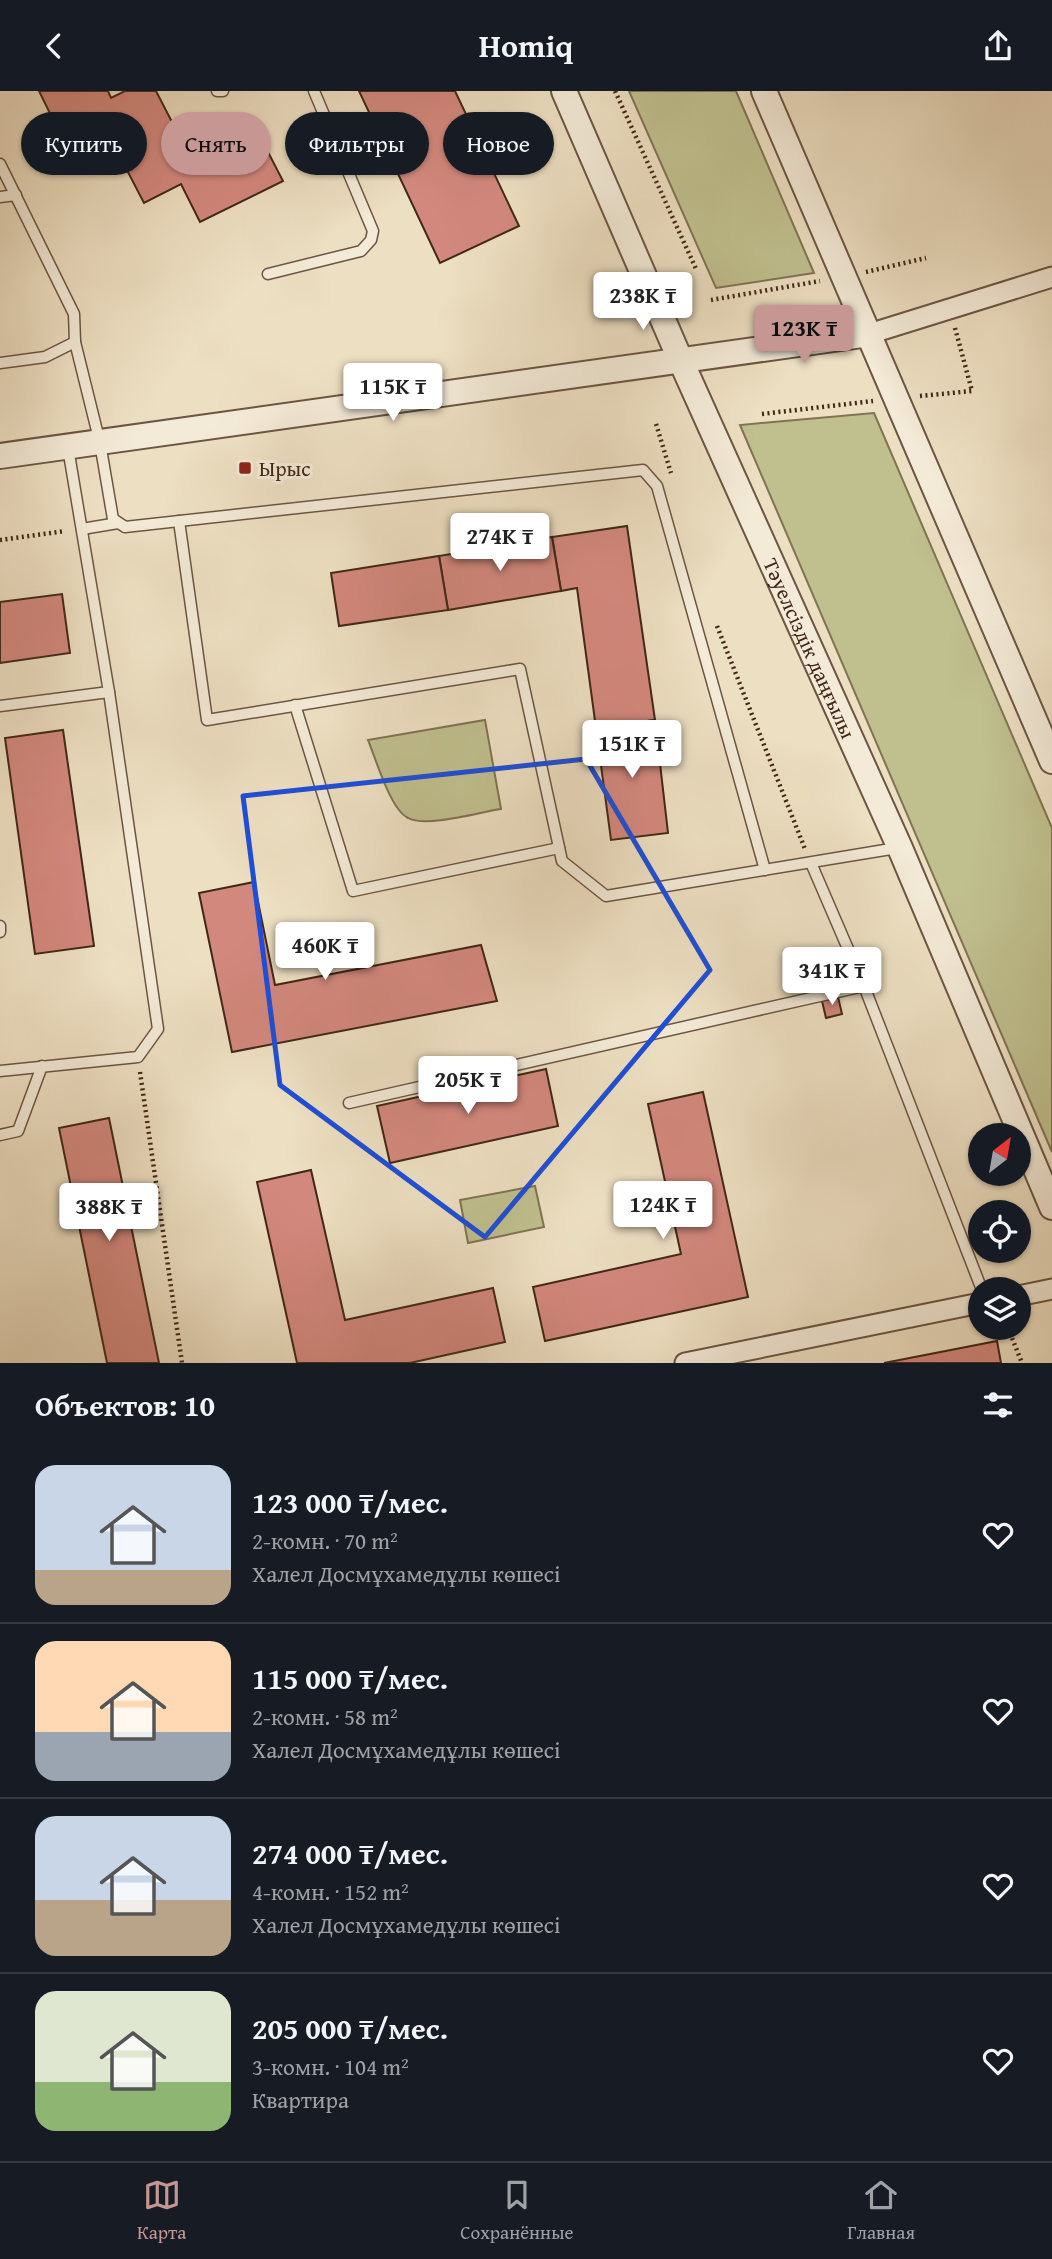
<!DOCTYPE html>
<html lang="ru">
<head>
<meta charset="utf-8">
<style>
	:root { --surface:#171b24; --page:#242831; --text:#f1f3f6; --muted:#9ea1a6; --line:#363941; --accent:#c59692 }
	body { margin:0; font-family:"Gentium Book Plus",serif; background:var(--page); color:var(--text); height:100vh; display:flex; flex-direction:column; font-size:26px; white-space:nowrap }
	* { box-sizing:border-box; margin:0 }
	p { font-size:23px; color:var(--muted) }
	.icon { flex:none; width:38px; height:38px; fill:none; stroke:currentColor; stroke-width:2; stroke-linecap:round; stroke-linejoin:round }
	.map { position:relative; height:1272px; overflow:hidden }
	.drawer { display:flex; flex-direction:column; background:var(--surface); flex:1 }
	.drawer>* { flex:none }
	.top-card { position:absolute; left:21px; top:21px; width:700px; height:63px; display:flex; gap:14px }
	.needle { width:46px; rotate:31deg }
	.tools { position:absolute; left:968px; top:1032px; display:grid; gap:14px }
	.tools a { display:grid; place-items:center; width:63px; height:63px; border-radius:50%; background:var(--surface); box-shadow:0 2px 5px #0004; font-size:35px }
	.price { position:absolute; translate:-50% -60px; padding:0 16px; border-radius:7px; background:#fff; color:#222; font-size:23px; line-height:46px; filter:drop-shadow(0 2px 4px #0008) }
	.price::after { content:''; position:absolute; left:50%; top:42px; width:21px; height:16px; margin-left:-10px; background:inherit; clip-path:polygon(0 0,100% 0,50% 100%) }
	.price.on { background:var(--accent); color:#111 }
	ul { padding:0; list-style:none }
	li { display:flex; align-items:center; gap:21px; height:175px; padding:0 35px }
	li+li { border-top:2px solid var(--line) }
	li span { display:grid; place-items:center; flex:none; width:196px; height:140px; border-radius:21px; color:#555 }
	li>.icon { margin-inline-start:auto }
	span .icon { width:84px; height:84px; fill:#fffc; stroke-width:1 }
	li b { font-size:30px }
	h2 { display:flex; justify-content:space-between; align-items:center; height:84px; padding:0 35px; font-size:30px }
	.pill { padding:0 24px; border-radius:32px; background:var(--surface); box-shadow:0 2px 5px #0004; font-size:24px; line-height:63px }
	.pill.on { background:var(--accent); color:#111 }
	header { display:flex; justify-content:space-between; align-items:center; height:91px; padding:0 35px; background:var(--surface); font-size:32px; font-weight:700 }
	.tabs { display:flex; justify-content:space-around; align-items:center; height:98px; border-top:2px solid var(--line); background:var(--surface); font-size:19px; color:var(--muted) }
	.tabs a { display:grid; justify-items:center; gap:4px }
	.tabs .on { color:var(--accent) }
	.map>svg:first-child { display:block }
	.green { fill:#c0bf8e; stroke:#807352; stroke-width:2 }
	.building { fill:#d3887e; stroke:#412717; stroke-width:2 }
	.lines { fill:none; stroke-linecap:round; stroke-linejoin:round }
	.service-casing { stroke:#6c5542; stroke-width:13 }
	.minor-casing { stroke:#6c5542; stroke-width:23 }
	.tertiary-casing { stroke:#6c5542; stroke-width:28 }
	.path { stroke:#412717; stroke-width:4.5; stroke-dasharray:2 3.5; stroke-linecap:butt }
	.service { stroke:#f3ead7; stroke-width:10 }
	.minor { stroke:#f3ead7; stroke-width:19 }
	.tertiary { stroke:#f3ead7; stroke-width:24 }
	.marked { fill:none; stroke:#1d4ed8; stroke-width:5; stroke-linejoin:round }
	.poi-dot { fill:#8f2418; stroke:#f3ead7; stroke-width:2.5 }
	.labels { text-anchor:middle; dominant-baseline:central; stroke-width:6; stroke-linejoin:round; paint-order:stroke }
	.poi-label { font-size:21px; fill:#412717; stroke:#f3ead7; text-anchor:start }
	.street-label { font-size:21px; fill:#412717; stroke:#f3ead7 }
</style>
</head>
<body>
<header><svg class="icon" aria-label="back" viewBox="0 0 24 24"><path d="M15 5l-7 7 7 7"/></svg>Homiq<svg class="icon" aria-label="share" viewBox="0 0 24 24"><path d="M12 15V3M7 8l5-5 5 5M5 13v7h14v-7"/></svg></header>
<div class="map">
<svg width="1052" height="1272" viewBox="0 0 1052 1272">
	<rect width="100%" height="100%" fill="#eddfc2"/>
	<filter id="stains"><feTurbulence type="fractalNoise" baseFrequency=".00286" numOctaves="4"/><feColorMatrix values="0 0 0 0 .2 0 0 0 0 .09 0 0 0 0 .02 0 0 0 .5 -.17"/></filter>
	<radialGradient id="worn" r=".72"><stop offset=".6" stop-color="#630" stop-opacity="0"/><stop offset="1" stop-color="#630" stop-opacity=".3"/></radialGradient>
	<!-- green -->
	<g class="green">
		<path d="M 629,0 L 736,0 L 814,182 L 716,197 Z"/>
		<path d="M 874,322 L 1052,737 L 1052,1061 L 740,334 Z"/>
		<path d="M 485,629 L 501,718 C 480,721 426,737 408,727 C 390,718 376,668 368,649 Z"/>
		<path d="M 535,1095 L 544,1136 L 468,1152 L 460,1109 Z"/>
	</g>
	<!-- building -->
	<g class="building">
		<path d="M 39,0 L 108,0 L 111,7 L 125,0 L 156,0 L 188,62 L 252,30 L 283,90 L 200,131 L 181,93 L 144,112 L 102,31 L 64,51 Z"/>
		<path d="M 359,0 L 455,0 L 519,135 L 440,172 Z"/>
		<path d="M 627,435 L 655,629 L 596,637 L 577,497 L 561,500 L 552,446 Z"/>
		<path d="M 552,446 L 561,500 L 448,519 L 439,465 Z"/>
		<path d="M 439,465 L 448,519 L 339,535 L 331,482 Z"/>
		<path d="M 62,503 L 70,562 L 0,572 L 0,511 Z"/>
		<path d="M 655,629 L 668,742 L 611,749 L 596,637 Z"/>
		<path d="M 63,639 L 94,855 L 35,863 L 5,647 Z"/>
		<path d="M 254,791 L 275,894 L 481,854 L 497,910 L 232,961 L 199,802 Z"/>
		<path d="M 838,906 L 842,923 L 826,927 L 822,910 Z"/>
		<path d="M 546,978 L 558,1035 L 390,1072 L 377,1015 Z"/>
		<path d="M 703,1001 L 748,1206 L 545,1250 L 533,1196 L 681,1163 L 648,1013 Z"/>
		<path d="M 109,1027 L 159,1272 L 107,1272 L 59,1037 Z"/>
		<path d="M 311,1079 L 345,1229 L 493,1197 L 505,1251 L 410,1272 L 297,1272 L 257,1091 Z"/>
		<path d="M 997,1250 L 1001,1272 L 884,1272 Z"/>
	</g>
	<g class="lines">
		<!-- service casing -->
		<g class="service-casing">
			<g id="service">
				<path d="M 217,0 L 223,0"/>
				<path d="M 0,73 L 74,223 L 75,251 L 45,266 L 0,272"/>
				<path d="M 0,106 L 16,104"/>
				<path d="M 268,183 L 361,160 L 371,149 L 373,140 L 314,0"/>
				<path d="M 75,251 L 100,352 L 113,428 L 125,436 L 643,379 L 657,395 L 765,779"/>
				<path d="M 179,430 L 207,629 L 520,578 L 562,770 L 606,805 L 897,757"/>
				<path d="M 82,438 L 118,432"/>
				<path d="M 295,614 L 353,800 L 559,757"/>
				<path d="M 0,615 L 109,601 L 68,357"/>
				<path d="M 811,772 L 864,895 L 982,1199"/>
				<path d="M 0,835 L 0,841"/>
				<path d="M 0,980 L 138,966 L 158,938 L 109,601"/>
				<path d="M 349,1012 L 864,895"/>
				<path d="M 0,1044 L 18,1040 L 42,975"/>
			</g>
		</g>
		<!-- minor casing -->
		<g class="minor-casing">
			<g id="minor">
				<path d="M 869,243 L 1052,186"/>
				<path d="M 1018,1205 L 1052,1198"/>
				<path d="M 685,1272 L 980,1212"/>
			</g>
		</g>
		<!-- tertiary casing -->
		<g class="tertiary-casing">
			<g id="tertiary">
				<path id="s1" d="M 564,0 L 680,268 L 900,757 L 1052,1116"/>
				<path d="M 764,0 L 1052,670"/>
				<path d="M 0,365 L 869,243"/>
			</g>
		</g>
		<!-- path -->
		<g class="path">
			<path d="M 615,0 L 697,180"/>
			<path d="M 866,181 L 926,167"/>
			<path d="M 711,209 L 820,190"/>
			<path d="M 920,305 L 972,300 L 955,237"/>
			<path d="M 762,323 L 873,310"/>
			<path d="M 656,333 L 671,382"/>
			<path d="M 0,449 L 65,440"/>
			<path d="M 717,535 L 805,758"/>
			<path d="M 140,981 L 182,1272"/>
			<path d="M 1008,1237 L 1022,1272"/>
		</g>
		<!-- service -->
		<use href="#service" class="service"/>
		<!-- minor -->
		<use href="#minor" class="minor"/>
		<!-- tertiary -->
		<use href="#tertiary" class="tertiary"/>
	</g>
	<!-- marked area -->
	<path class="marked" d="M 586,668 L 710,879 L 485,1146 L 280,994 L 243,705 Z"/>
	<!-- markers -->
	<rect class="poi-dot" x="238" y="370" width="14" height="14" rx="3.5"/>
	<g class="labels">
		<!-- poi labels -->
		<g class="poi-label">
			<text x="259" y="377">Ырыс</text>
		</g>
		<!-- street labels -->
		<g class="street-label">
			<text stroke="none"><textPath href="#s1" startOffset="609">Тәуелсіздік даңғылы</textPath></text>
		</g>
	</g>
	<rect width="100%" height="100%" filter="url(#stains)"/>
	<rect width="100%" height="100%" fill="url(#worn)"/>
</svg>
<div class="tools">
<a><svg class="needle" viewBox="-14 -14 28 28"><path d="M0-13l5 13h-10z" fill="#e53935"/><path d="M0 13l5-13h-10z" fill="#9ea1a6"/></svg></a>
<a><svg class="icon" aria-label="locate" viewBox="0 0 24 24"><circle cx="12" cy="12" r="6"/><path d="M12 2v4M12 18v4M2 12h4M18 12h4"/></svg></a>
<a><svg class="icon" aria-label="layers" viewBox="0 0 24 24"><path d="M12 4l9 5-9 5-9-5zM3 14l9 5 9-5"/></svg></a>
</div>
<b class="price" style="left:643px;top:241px">238K ₸</b>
<b class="price on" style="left:804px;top:274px">123K ₸</b>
<b class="price" style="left:393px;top:332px">115K ₸</b>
<b class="price" style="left:500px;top:482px">274K ₸</b>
<b class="price" style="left:632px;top:689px">151K ₸</b>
<b class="price" style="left:325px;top:891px">460K ₸</b>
<b class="price" style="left:832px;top:916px">341K ₸</b>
<b class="price" style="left:468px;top:1025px">205K ₸</b>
<b class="price" style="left:663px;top:1150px">124K ₸</b>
<b class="price" style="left:109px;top:1152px">388K ₸</b>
<div class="top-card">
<a class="pill">Купить</a>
<a class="pill on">Снять</a>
<a class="pill">Фильтры</a>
<a class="pill">Новое</a>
</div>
</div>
<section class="drawer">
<h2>Объектов: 10<svg class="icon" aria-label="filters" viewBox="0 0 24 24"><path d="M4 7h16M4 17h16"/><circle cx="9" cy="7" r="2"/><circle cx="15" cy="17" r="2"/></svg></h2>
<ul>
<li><span style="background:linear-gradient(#c9d6e8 75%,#b9a48a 0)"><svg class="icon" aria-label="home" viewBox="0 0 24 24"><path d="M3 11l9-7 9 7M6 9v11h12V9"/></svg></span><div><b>123 000 ₸/мес.</b><p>2-комн. · 70 m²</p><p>Халел Досмұхамедұлы көшесі</p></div><svg class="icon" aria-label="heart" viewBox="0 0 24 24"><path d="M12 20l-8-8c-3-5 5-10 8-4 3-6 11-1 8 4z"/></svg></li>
<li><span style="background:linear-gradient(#ffd9b3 65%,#9aa5b1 0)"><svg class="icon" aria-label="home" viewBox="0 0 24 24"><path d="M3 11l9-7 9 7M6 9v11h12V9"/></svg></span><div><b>115 000 ₸/мес.</b><p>2-комн. · 58 m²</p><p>Халел Досмұхамедұлы көшесі</p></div><svg class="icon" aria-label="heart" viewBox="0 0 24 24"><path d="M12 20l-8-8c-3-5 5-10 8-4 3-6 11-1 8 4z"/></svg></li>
<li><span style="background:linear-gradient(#c9d6e8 60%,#b9a48a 0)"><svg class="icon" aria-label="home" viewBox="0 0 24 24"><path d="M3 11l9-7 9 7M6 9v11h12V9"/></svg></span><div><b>274 000 ₸/мес.</b><p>4-комн. · 152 m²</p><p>Халел Досмұхамедұлы көшесі</p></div><svg class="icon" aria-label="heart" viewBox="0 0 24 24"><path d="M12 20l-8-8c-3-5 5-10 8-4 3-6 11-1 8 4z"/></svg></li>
<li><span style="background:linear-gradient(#dfe7d0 65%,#8fb573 0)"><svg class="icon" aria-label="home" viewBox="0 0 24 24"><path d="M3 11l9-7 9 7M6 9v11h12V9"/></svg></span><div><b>205 000 ₸/мес.</b><p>3-комн. · 104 m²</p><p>Квартира</p></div><svg class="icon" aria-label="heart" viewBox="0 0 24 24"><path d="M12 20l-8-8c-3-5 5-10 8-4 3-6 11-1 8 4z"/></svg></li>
</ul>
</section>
<nav class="tabs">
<a class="on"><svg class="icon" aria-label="map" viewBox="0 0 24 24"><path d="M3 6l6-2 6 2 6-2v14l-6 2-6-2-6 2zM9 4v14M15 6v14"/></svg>Карта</a>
<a><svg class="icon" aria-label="saved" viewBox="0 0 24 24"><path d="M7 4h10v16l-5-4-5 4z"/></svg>Сохранённые</a>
<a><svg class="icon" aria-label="home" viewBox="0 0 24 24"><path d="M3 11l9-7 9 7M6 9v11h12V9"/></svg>Главная</a>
</nav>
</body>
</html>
